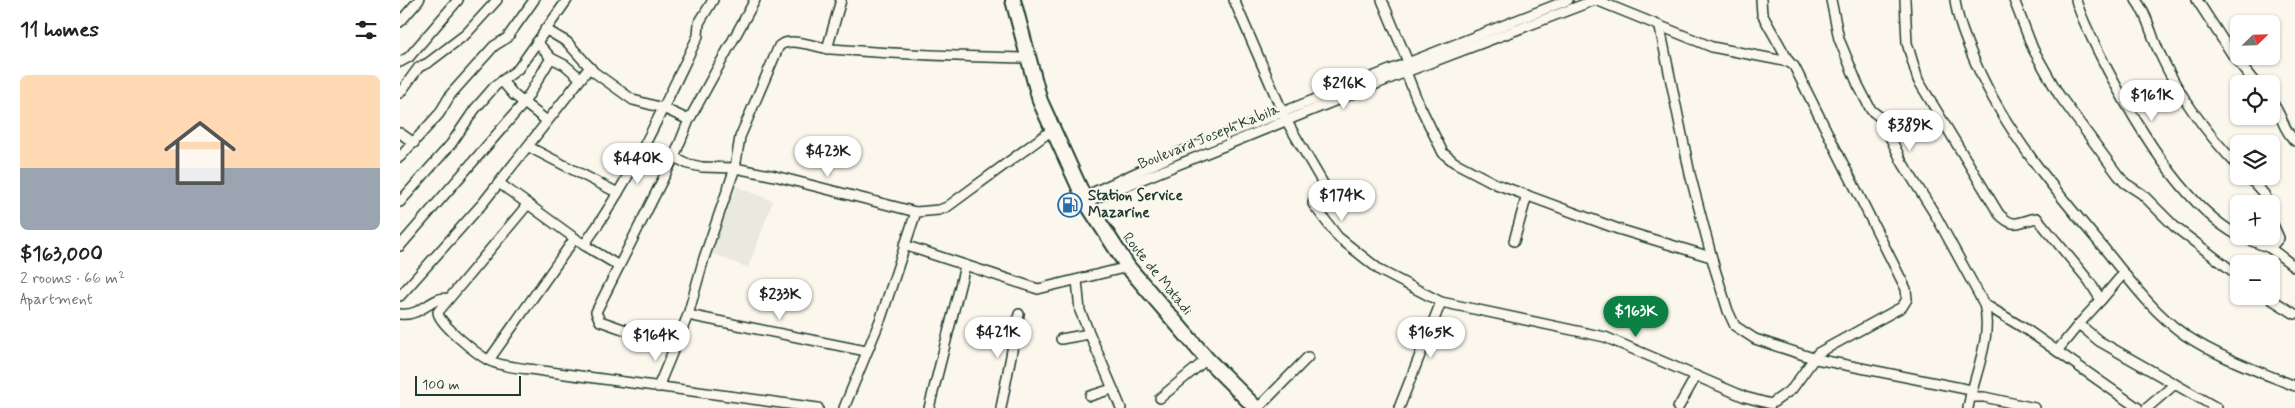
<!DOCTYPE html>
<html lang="en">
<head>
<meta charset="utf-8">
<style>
	:root { --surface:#fff; --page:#f6f6f6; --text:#222; --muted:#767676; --line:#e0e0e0; --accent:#0b8043 }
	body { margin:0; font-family:Mynerve,sans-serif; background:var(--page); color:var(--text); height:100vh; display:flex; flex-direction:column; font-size:19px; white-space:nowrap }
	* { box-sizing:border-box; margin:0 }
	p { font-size:16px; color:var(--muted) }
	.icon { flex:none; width:28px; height:28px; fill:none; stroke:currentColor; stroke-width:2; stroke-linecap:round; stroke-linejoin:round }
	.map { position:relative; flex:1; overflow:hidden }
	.panel { display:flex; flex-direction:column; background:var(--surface); width:400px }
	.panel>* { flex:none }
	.needle { width:32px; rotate:67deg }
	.tools { position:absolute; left:1830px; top:15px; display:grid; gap:10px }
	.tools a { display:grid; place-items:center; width:50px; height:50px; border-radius:8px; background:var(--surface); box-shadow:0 1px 4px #0004; font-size:25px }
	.scale { position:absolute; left:15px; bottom:12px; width:106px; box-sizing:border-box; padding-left:5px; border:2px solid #1f3d34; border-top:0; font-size:14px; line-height:18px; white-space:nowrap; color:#1f3d34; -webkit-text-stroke:4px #fbf7ec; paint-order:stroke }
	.price { position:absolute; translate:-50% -42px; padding:0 11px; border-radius:18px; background:#fff; color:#222; font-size:16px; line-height:32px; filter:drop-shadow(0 1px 2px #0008) }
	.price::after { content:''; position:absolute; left:50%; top:30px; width:15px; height:11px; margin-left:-8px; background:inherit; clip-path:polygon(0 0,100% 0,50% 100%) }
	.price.on { background:var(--accent); color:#fff }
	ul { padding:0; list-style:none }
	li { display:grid; align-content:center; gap:10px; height:265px; padding:0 20px }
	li+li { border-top:1px solid var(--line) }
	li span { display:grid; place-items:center; height:155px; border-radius:8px; color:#555 }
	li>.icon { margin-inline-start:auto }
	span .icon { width:90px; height:90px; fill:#fffc; stroke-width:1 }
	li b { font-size:21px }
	h2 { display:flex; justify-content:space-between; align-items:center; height:60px; padding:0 20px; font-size:21px }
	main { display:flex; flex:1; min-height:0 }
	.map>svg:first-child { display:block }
	.built { fill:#eae9de }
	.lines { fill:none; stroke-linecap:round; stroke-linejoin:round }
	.minor-casing { stroke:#1f3d34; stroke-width:12 }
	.trunk-casing { stroke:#1f3d34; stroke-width:18 }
	.minor { stroke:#fbf7ec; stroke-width:9 }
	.trunk { stroke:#fbf7ec; stroke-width:14 }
	.labels { text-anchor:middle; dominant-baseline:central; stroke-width:4; stroke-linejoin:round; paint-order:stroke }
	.street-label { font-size:15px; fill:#1f3d34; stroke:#fbf7ec }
	.poi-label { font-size:15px; font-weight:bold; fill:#1f3d34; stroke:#fbf7ec; text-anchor:start }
</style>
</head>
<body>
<main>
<section class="panel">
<h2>11 homes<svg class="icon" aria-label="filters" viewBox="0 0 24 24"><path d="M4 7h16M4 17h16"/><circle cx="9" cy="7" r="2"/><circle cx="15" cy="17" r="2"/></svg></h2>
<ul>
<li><span style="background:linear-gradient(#ffd9b3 60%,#9aa5b1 0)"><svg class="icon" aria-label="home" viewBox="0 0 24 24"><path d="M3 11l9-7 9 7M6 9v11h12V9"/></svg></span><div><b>$163,000</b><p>2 rooms · 66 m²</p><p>Apartment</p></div></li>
</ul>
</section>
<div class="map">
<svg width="1895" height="408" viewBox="0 0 1895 408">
	<rect width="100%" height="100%" fill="#fbf7ec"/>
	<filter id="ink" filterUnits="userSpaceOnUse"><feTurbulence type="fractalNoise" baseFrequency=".02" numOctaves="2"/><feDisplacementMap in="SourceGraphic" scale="10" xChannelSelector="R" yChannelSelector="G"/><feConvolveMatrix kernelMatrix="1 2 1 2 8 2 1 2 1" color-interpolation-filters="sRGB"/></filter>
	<g filter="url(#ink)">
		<!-- built -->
		<path class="built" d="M 336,186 L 373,201 L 348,268 L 309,252 Z"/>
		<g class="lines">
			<!-- minor casing -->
			<g class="minor-casing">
				<g id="minor">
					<path d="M 834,0 L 886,120 L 924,185 L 914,199 L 913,204 L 938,237 L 981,271 L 1041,302 L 1205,337 L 1345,397 L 1371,404 L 1392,389 L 1418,353 L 1502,307 L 1507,299 L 1506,289 L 1394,66 L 1389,62 L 1312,47 L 1196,0"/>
					<path d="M 982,0 L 1008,62 L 1006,72 L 1017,100 L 1043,153 L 1054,162 L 1096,184 L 1218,229 L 1311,257"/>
					<path d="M 1361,0 L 1362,14 L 1389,62"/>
					<path d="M 1431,0 L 1439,39 L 1458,85 L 1471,110 L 1481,118 L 1502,162 L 1536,216 L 1584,304 C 1593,338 1574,375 1568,408"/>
					<path d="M 1505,0 L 1507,43 L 1518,80 L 1599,214 C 1615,230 1618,221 1637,218 L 1689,281 L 1701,300 L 1679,324 L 1699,341 L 1817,408"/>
					<path d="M 1555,0 C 1558,23 1567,43 1576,64 C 1607,134 1654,189 1703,247 C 1728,278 1752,312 1785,335 C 1818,357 1858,371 1895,386"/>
					<path d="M 1614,0 L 1633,49 L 1659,95 L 1718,175 L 1725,183 L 1742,194 L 1775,227 L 1839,276"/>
					<path d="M 1676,0 C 1681,18 1691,36 1699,53 C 1728,111 1780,204 1839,236"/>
					<path d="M 1736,0 C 1749,17 1751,37 1761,56 C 1780,97 1807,134 1839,167"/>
					<path d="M 1797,0 L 1832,54 L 1856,84"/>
					<path d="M 0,22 L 19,0"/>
					<path d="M 1260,28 L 1290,174 L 1314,266 L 1328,311 L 1335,326 L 1355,339 L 1416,359 L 1571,390"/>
					<path d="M 145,29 L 167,42 L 194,72 L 233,100 L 263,108 L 289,120"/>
					<path d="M 137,42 L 151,58 L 165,65 L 180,78"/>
					<path d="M 427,49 L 441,0"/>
					<path d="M 0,62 L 9,57 L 58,0"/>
					<path d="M 102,81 L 114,95 L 147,121"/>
					<path d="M 0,93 L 19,67 L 28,63 L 66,34 L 97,0"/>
					<path d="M 1871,101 C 1882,113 1882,129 1895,141"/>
					<path d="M 0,133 L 14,143"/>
					<path d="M 129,147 L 218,193"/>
					<path d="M 0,157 L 39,114 L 51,94 L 94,46 L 107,38 L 134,0"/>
					<path d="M 274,157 L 288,164 L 302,167 L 335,168 L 375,176 L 516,212"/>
					<path d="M 1848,176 L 1864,194 L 1869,204"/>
					<path d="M 99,183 L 184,245 L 219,266"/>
					<path d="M 683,197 L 781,152 L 1168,0"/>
					<path d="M 0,202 L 51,144 L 75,109 L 95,86 L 118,69 L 167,0"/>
					<path d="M 686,202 L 1006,72 L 1195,0"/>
					<path d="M 128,204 L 38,312 C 38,323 77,354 88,360 C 104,368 126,368 143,371 L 418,408"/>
					<path d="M 1839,236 L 1870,248 L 1895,267"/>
					<path d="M 1114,241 L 1127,195"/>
					<path d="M 184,245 C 231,180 263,108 298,36 L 299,23 L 313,0"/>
					<path d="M 504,245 L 638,289 L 728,267"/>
					<path d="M 0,246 L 124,103 L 151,58"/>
					<path d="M 1870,248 L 1879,238 L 1871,220"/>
					<path d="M 677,280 L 680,311 L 721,408"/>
					<path d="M 0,296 L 83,203 L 190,67"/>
					<path d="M 1866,296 L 1895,314"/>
					<path d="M 1701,300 L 1724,273"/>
					<path d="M 1584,304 L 1627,330 L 1738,408"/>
					<path d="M 0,314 C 22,317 34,294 48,299"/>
					<path d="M 288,315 L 466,351"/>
					<path d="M 661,339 L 689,334"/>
					<path d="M 274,347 L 200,321 L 196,312 L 274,157 L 289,120 L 355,0"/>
					<path d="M 1657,351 L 1679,324"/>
					<path d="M 89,360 L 175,238"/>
					<path d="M 258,387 L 288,315 L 304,258 L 335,168 L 340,137 L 379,46 C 391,36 418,48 431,49 C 497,54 562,57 628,58"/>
					<path d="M 690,396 L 712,389"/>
					<path d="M 1570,397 L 1584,397 L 1635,408"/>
					<path d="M 760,398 L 807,359"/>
					<path d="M 444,408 L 481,318 L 516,212 L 539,210 L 547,207 L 652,130"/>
					<path d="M 529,408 L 565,266"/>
					<path d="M 601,408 L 619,314"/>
					<path d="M 858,408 L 908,357"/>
					<path d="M 999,408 L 1041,302"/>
					<path d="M 1278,408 L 1296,376"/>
					<path d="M 1747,408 L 1775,384"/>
				</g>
			</g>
			<!-- trunk casing -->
			<g class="trunk-casing">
				<path id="trunk" d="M 613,0 L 640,101 L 686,202 L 728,267 L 807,359 L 856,408"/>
			</g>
			<!-- minor -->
			<use href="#minor" class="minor"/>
			<!-- trunk -->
			<use href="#trunk" class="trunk"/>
		</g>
	</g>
	<!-- icons -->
	<defs>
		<g id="fuel-ring" transform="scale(1.25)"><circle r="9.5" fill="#fbf7ec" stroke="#1f6fb2" stroke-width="1.5"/><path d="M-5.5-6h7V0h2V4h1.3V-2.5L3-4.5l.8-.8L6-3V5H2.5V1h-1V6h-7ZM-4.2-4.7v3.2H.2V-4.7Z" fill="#1f6fb2"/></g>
	</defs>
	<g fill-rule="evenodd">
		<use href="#fuel-ring" x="670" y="205"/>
	</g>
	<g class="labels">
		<!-- street labels -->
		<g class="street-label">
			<text transform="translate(809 137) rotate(-22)">Boulevard Joseph Kabila</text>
			<text transform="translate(757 274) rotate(51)">Route de Matadi</text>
		</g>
		<!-- poi labels -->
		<g class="poi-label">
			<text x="688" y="196">Station Service<tspan x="688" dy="17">Mazarine</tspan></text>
		</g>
	</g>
</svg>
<div class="tools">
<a><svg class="needle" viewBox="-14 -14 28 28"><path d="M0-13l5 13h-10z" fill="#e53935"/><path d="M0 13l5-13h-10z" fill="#767676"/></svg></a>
<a><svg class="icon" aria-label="locate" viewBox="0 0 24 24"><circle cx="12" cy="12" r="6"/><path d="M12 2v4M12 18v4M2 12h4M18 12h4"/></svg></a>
<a><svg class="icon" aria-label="layers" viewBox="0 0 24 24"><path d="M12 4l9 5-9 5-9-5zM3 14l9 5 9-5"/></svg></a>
<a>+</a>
<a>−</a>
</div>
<div class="scale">100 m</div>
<b class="price" style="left:944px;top:110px">$216K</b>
<b class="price" style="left:1752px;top:122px">$161K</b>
<b class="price" style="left:1510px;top:152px">$389K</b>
<b class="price" style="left:428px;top:178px">$423K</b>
<b class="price" style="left:238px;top:185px">$440K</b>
<b class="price" style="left:942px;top:222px">$174K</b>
<b class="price" style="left:380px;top:321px">$233K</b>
<b class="price on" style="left:1236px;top:338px">$163K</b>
<b class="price" style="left:598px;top:359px">$421K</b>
<b class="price" style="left:1031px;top:359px">$165K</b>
<b class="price" style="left:256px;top:362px">$164K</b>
</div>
</main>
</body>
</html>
